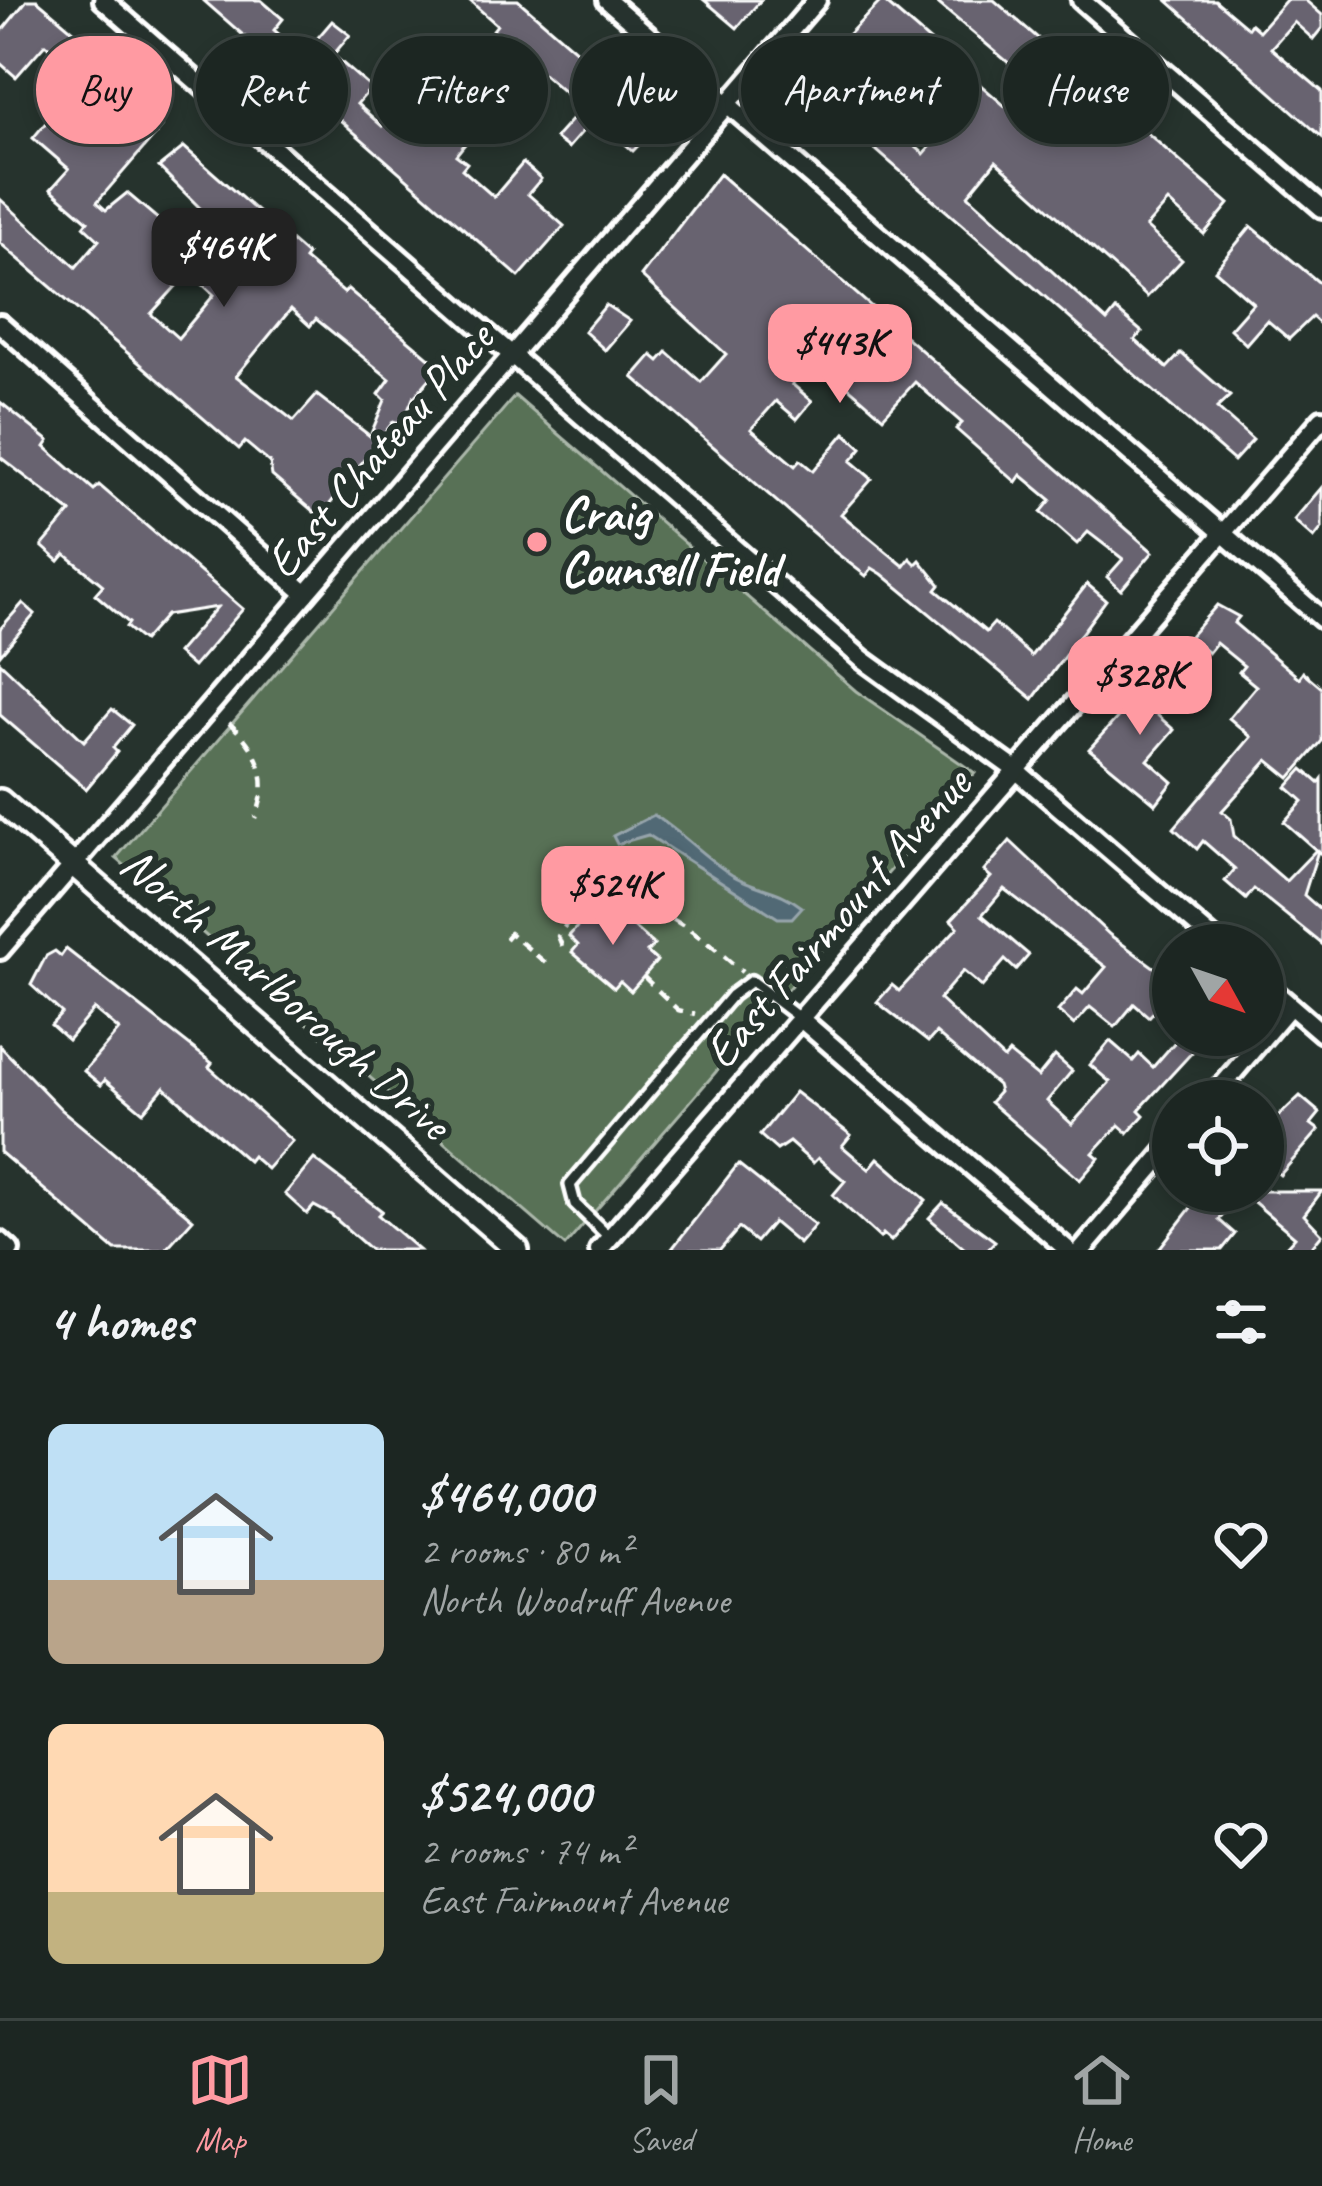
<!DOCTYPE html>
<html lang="en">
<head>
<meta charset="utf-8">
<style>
	:root { --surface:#1c2622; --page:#252e2a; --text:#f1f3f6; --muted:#a0a5a5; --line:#3a4340; --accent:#ff9aa2 }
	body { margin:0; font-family:Caveat,sans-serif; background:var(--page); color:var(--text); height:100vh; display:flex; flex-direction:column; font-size:45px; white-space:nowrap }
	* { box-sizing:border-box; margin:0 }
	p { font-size:39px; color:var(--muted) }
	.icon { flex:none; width:66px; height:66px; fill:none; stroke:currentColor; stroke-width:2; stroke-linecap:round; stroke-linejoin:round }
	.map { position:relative; height:1250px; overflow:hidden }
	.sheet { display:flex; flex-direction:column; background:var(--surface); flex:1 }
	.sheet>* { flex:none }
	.hud { position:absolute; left:36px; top:36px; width:1251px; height:108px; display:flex; gap:24px }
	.needle { width:78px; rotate:130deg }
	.tools { position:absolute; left:1152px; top:924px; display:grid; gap:24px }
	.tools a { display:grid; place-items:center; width:132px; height:132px; border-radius:50%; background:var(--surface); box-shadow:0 6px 18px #0003,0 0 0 3px var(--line); font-size:60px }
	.price { position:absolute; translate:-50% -102px; padding:0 27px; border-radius:24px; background:var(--accent); color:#111; font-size:39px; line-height:78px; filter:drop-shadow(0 3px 6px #0008) }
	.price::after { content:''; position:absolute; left:50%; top:72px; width:36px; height:27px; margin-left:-18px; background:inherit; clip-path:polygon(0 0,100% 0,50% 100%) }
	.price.current { background:#222; color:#fff }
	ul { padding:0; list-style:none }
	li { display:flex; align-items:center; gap:36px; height:300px; padding:0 48px }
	li span { display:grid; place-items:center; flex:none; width:336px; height:240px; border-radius:18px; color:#555 }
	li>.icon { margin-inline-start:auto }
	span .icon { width:144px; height:144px; fill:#fffc; stroke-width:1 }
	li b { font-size:51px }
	h2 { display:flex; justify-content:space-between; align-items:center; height:144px; padding:0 48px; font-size:51px }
	.chip { padding:0 42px; border-radius:54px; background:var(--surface); box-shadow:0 6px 18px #0003,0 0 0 3px var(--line); font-size:42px; line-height:108px }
	.chip.current { background:var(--accent); color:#111 }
	.tab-bar { display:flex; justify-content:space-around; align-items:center; height:168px; border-top:3px solid var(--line); background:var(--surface); font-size:33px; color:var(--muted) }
	.tab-bar a { display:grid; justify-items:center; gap:6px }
	.tab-bar .current { color:var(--accent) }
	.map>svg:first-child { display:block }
	.green { fill:#587157; stroke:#acb8ab; stroke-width:3 }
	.water { fill:#516975; stroke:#97a5ac; stroke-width:3 }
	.building { fill:#676470; stroke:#fff; stroke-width:3; fill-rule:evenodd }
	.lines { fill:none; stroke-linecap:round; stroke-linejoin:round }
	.service-casing { stroke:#fff; stroke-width:18 }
	.minor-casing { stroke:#fff; stroke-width:26 }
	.tertiary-casing { stroke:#fff; stroke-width:30 }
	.path { stroke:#fff; stroke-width:4.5; stroke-dasharray:12 9; stroke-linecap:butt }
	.service { stroke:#26332d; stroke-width:9 }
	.minor { stroke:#26332d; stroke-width:16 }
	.tertiary { stroke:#26332d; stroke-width:21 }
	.poi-dot { fill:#ff9aa2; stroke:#26332d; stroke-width:4.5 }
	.labels { text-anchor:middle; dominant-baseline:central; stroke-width:12; stroke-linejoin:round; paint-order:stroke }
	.street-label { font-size:48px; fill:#fff; stroke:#26332d }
	.poi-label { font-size:48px; font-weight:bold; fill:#fff; stroke:#26332d; text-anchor:start }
</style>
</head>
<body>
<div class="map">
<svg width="1322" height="1250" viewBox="0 0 1322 1250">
	<rect width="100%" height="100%" fill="#26332d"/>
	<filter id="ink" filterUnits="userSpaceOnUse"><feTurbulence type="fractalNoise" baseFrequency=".00833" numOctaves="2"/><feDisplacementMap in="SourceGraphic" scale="24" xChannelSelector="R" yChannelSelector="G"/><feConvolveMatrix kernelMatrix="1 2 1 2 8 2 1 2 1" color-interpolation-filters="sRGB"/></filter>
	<g filter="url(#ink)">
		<!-- green -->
		<path class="green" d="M 515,396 L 856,691 L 975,773 L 565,1246 L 116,858 Z"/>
		<!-- water -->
		<path class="water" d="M 654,815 C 681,832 704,857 732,875 C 755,889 780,889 802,907 L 792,918 L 778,918 L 648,835 L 617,844 L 613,836 Z"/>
		<!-- building -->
		<g class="building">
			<path d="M 27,0 L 37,0 L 101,54 L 83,76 L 45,44 L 16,77 L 0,63 L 0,33 Z"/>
			<path d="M 203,0 L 261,0 L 283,19 L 274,30 L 303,55 L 332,21 L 350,35 L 333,55 L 371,88 L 357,104 L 382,126 L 388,119 L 397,127 L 428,92 L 446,108 L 441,114 L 469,139 L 456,155 L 467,163 L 462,169 L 494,197 L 523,163 L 541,179 L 528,194 L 564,226 L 519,277 Z"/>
			<path d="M 469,0 L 518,0 L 660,123 L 633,151 L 595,117 L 568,148 L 555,138 L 582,108 L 493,30 L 497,25 Z"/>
			<path d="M 704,0 L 761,0 L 737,28 Z"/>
			<path d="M 882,0 L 1013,113 L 1036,86 L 934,0 L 994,0 L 1229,204 L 1204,234 L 1168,202 L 1146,227 L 1182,260 L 1147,297 L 996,161 L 968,195 L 1107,321 L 1116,310 L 1142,332 L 1135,340 L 1167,368 L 1181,353 L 1230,396 L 1217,408 L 1253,440 L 1234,461 L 800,84 ZM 867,49 L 909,87 L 882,117 L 840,80 ZM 925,98 L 952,122 L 924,154 L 897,131 Z"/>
			<path d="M 1167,0 L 1215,0 L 1248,28 L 1251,24 L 1259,31 L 1286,0 L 1305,0 L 1322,15 L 1322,28 L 1313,39 L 1294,22 L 1271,48 L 1322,91 L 1322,137 Z"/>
			<path d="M 103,77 L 162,127 L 97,202 L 106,210 L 127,193 L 192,248 L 215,223 L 159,167 L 184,147 L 307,255 L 304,259 L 344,293 L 348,289 L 440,367 L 413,398 L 402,425 L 393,422 L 320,517 L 272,476 L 270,463 L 245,442 L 239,449 L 0,243 L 0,199 L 76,267 L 99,240 L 84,226 L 88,221 L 51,189 L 69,169 L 33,138 L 48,120 L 68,137 L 91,112 L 81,103 ZM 189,272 L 214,295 L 178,338 L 151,314 ZM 291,309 L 310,326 L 316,319 L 390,379 L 379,394 L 385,400 L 370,436 L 317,395 L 294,421 L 236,376 Z"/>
			<path d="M 719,174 L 1153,552 L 1121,590 L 1107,577 L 1123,559 L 1088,532 L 1077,544 L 1041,512 L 1051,500 L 1021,475 L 1016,482 L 956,429 L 962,423 L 915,382 L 883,417 L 815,358 L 792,384 L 812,401 L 797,419 L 776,401 L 751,429 L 795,466 L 800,460 L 813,471 L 845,433 L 862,448 L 851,461 L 872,479 L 841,514 L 904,566 L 910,558 L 916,564 L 920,560 L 940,585 L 936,590 L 986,632 L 994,623 L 1031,656 L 1087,584 L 1106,600 L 1033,699 L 882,574 L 872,568 L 866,576 L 835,552 L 633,377 L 652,355 L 659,361 L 667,352 L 701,382 L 726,354 L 641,276 Z"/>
			<path d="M 1251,226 L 1322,285 L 1322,326 L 1312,317 L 1289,339 L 1267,320 L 1246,344 L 1230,329 L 1253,303 L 1215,270 Z"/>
			<path d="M 606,305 L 630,321 L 605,350 L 584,331 Z"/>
			<path d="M 0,402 L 49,441 L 45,447 L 94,490 L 99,485 L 243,609 L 193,667 L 177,653 L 217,607 L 166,615 L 143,641 L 126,627 L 129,623 L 95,594 L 103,585 L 65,554 L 59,561 L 42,546 L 71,512 L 0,457 Z"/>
			<path d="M 1322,487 L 1322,528 L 1314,538 L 1294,520 Z"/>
			<path d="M 23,603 L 35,614 L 0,655 L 0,629 Z"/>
			<path d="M 1217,605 L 1239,617 L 1234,623 L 1299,678 L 1303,672 L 1322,688 L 1322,741 L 1290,778 L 1268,760 L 1222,811 L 1231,819 L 1234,836 L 1286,881 L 1316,850 L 1284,822 L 1303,801 L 1287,787 L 1303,769 L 1319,783 L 1322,779 L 1322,855 L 1318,851 L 1304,895 L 1322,911 L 1322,944 L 1254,889 L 1246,899 L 1225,881 L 1235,869 L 1203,841 L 1197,849 L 1174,828 L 1251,737 L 1229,718 L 1256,686 L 1239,672 L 1244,666 L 1216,643 L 1208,653 L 1189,637 Z"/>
			<path d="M 0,662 L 84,741 L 112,709 L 132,725 L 113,748 L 117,752 L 86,789 L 0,715 Z"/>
			<path d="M 1165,665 L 1182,679 L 1154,712 L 1174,730 L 1148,760 L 1173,782 L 1156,804 L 1089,749 Z"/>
			<path d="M 1010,841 L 1110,935 L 1173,981 L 1173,990 L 1149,1017 L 1134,1004 L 1115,1027 L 1090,1007 L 1074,1025 L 1058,1011 L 1077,989 L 1083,994 L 1106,967 L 1004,889 L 982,915 L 1029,955 L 1016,970 L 1005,960 L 982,987 L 963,971 L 939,999 L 1004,1059 L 1009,1053 L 1038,1077 L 1055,1056 L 1072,1071 L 1047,1101 L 1072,1124 L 1110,1082 L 1090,1065 L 1110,1041 L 1133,1061 L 1139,1054 L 1153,1067 L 1181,1035 L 1208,1035 L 1139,1110 L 1144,1115 L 1128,1133 L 1119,1125 L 1093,1153 L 1099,1158 L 1080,1180 L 990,1102 L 999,1092 L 997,1085 L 936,1033 L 928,1042 L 877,1002 L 892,985 L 899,991 L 958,927 L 951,920 L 991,877 L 984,871 Z"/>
			<path d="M 595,906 L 605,915 L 612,908 L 654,945 L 647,952 L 657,961 L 631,991 L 620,981 L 614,988 L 572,952 L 578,945 L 569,936 Z"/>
			<path d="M 66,949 L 212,1063 L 209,1067 L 292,1141 L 267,1169 L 252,1156 L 248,1161 L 164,1087 L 143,1112 L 105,1080 L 101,1085 L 84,1071 L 119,1030 L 94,1009 L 68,1040 L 51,1025 L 62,1013 L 31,985 L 46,956 L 55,951 L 61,956 Z"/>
			<path d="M 0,1046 L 62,1110 L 193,1219 L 165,1250 L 115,1250 L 0,1152 Z"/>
			<path d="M 795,1092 L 851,1135 L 842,1146 L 869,1169 L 878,1158 L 926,1200 L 891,1241 L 883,1234 L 880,1238 L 833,1195 L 845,1181 L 818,1158 L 813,1163 L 789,1142 L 777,1150 L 760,1135 Z"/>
			<path d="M 1300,1096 L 1320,1113 L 1311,1124 L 1319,1130 L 1280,1175 L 1263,1161 L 1263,1131 Z"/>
			<path d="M 314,1159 L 382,1211 L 378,1215 L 419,1250 L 371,1250 L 331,1215 L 314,1206 L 307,1214 L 285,1194 Z"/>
			<path d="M 738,1164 L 815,1225 L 799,1244 L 773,1222 L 756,1242 L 739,1228 L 720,1250 L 671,1250 Z"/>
			<path d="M 1204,1191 L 1322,1191 L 1304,1215 L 1322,1234 L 1309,1250 L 1283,1250 L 1295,1237 L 1242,1192 L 1219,1220 L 1235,1234 L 1222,1250 L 1158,1250 Z"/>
			<path d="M 943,1203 L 995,1241 L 987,1250 L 966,1250 L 929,1218 Z"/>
		</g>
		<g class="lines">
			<!-- service casing -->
			<g class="service-casing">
				<path id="service" d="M 610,1238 L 575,1204 L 570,1185 L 732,995 L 751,981 L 802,1020"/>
			</g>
			<!-- minor casing -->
			<g class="minor-casing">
				<g id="minor">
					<path d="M 103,0 L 862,659 L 1017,771 L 1220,945"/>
					<path d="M 607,0 L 1322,619"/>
					<path d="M 1081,0 L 1322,208"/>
					<path d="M 0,324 L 306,594"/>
					<path d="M 0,950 L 817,0"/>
					<path d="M 1263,982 L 1322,1033"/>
					<path d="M 802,1020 L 1068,1250"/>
					<path d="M 1209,1101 L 1290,1006"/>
					<path d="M 0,1241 L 10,1250"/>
					<path d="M 599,1250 L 1322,419"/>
					<path d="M 1082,1250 L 1173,1143"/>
				</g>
			</g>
			<!-- tertiary casing -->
			<g class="tertiary-casing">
				<path id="tertiary" d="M 0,801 L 517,1250"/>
			</g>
			<!-- path -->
			<g class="path">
				<path d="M 229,723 C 259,749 272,780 255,818"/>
				<path d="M 582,870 L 592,899"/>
				<path d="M 505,939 L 510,933 L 547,964"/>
				<path d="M 562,946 L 558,936 C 566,925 578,906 590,900 C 633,880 713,945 742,972"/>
				<path d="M 643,976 L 678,1010 L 695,1014"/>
			</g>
			<!-- service -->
			<use href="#service" class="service"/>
			<!-- minor -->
			<use href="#minor" class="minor"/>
			<!-- tertiary -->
			<use href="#tertiary" class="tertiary"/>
		</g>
	</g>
	<!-- markers -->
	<circle class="poi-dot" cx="537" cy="542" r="12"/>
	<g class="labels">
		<!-- street labels -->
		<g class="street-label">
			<text transform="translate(379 450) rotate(-49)">East Chateau Place</text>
			<text transform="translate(837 918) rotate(-49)">East Fairmount Avenue</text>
			<text transform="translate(286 993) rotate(41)">North Marlborough Drive</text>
		</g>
		<!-- poi labels -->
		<g class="poi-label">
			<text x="561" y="514">Craig<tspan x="561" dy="55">Counsell Field</tspan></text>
		</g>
	</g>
</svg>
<div class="tools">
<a><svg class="needle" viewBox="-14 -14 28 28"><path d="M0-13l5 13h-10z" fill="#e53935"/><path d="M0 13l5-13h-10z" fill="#a0a5a5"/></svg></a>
<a><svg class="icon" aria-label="locate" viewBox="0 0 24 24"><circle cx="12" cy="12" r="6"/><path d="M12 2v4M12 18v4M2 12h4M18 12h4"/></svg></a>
</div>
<b class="price current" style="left:224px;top:310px">$464K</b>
<b class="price" style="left:840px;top:406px">$443K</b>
<b class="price" style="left:1140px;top:738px">$328K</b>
<b class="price" style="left:613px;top:948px">$524K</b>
<div class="hud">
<a class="chip current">Buy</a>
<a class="chip">Rent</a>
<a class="chip">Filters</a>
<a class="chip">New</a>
<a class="chip">Apartment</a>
<a class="chip">House</a>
</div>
</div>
<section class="sheet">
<h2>4 homes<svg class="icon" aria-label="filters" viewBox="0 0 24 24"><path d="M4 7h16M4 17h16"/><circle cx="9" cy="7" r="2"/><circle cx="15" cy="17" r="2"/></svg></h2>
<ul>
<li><span style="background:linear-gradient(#bfe0f5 65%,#b9a48a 0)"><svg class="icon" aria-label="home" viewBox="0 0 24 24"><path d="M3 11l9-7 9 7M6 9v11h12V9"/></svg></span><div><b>$464,000</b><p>2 rooms · 80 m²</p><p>North Woodruff Avenue</p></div><svg class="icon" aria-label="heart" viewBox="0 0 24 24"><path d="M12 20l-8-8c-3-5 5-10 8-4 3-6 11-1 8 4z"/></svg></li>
<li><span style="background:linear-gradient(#ffd9b3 70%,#c2b280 0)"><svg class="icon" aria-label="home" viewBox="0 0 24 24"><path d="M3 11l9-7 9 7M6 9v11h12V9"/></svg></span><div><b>$524,000</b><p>2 rooms · 74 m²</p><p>East Fairmount Avenue</p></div><svg class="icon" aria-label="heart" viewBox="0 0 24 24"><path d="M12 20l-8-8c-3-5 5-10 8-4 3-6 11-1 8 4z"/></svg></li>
</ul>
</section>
<nav class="tab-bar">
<a class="current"><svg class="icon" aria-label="map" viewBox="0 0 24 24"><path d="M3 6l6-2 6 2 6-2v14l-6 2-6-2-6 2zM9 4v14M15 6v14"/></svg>Map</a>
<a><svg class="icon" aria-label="saved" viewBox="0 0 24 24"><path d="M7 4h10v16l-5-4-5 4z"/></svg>Saved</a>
<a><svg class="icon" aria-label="home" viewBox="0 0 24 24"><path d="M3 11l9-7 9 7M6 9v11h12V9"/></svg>Home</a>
</nav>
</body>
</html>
